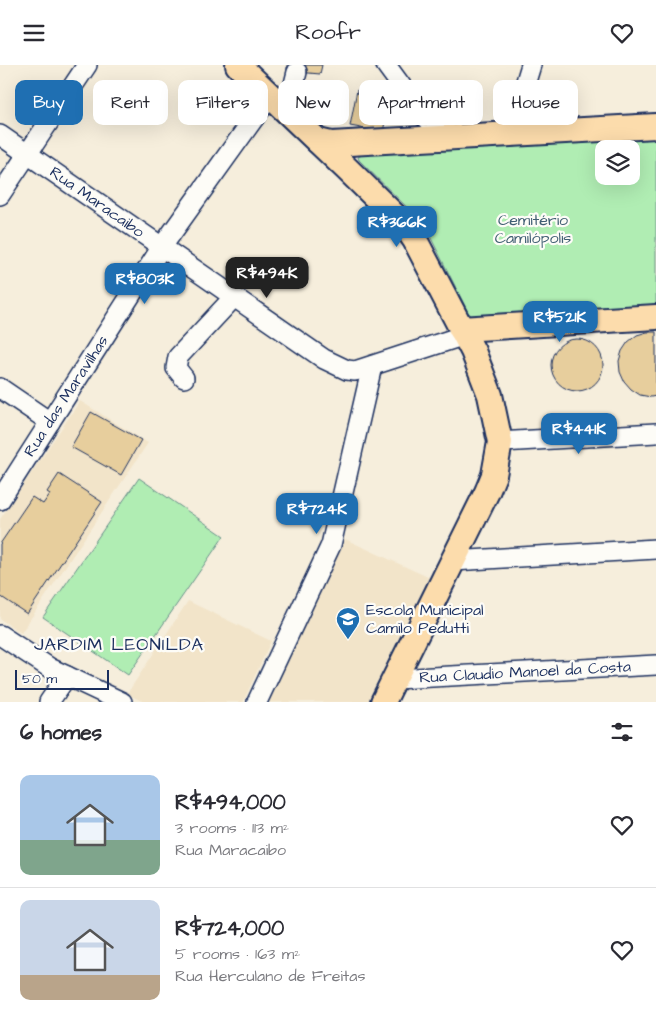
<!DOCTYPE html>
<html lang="en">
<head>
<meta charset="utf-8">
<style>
	:root { --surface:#fff; --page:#f7f7f7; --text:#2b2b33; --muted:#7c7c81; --line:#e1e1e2; --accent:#1f6fb2 }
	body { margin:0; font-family:"Architects Daughter",sans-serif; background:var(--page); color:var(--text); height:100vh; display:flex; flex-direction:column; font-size:19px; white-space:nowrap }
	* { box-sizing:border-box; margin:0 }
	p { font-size:16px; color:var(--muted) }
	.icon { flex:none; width:28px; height:28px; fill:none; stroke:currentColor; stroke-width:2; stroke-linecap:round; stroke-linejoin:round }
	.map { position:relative; height:637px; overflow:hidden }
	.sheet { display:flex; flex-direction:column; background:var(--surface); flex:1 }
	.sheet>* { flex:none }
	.top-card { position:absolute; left:15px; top:15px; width:626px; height:45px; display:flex; gap:10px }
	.buttons { position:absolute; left:595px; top:75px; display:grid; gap:10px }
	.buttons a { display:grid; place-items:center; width:45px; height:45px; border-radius:10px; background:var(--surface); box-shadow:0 5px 20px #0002; font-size:25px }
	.scale { position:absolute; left:15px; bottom:12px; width:94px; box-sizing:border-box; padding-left:5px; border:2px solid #1b2f5e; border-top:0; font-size:14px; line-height:18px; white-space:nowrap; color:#1b2f5e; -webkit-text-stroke:4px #fdfcf7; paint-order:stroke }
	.price { position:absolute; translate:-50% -42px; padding:0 11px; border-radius:10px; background:var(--accent); color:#fff; font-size:16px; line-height:32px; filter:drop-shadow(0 1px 2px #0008) }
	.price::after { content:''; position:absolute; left:50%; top:30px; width:15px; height:11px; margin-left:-8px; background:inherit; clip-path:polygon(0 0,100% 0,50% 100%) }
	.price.current { background:#222; color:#fff }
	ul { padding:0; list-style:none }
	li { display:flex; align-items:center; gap:15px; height:125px; padding:0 20px }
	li+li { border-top:1px solid var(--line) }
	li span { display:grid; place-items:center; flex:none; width:140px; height:100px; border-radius:10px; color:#555 }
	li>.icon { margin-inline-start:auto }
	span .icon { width:60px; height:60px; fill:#fffc; stroke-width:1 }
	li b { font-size:21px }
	h2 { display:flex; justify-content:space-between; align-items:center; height:60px; padding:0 20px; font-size:21px }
	.pill { padding:0 18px; border-radius:10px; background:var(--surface); box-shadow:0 5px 20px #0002; font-size:18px; line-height:45px }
	.pill.current { background:var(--accent); color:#fff }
	header { display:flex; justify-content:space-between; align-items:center; height:65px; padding:0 20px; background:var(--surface); font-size:22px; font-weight:600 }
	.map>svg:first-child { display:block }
	.built { fill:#f2e4c9 }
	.green { fill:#b0edb3; stroke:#668e88; fill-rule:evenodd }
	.building { fill:#e7ce9d; stroke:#1b2f5e }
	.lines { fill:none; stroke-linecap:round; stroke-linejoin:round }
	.minor-casing { stroke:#1b2f5e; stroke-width:22 }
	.major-casing { stroke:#1b2f5e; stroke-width:28 }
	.minor { stroke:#fdfcf7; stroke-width:19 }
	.major { stroke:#fcdcac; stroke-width:24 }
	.labels { text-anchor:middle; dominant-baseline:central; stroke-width:4.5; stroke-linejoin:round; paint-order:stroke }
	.street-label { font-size:16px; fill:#1b2f5e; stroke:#fdfcf7 }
	.park-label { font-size:16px; fill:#405e73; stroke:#fdfcf7 }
	.poi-label { font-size:16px; fill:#1b2f5e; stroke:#fdfcf7; text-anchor:start }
	.neighbourhood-label { font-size:18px; letter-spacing:1px; fill:#1b2f5e; stroke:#fdfcf7 }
</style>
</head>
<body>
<header><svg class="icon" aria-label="menu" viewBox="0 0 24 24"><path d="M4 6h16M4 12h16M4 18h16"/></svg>Roofr<svg class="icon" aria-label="heart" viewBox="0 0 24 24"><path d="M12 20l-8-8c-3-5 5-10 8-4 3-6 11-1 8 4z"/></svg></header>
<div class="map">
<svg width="656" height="637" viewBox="0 0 656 637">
	<rect width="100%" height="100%" fill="#f6eedc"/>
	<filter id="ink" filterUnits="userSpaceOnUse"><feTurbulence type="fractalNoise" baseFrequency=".02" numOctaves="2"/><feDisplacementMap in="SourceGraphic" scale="10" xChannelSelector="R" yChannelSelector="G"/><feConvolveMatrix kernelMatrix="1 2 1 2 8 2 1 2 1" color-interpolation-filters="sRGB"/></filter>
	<g filter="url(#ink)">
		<!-- built -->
		<g class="built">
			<path d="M 80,336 L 148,378 L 21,568 L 0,554 L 0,454 Z"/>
			<path d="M 345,474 L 430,513 L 369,637 L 266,637 Z"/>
			<path d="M 188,536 L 271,576 L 243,637 L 144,637 L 127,629 Z"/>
		</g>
		<!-- green -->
		<g class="green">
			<path d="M 656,74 L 656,240 L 472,251 L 468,247 L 424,159 L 359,95 L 358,92 L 362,90 ZM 604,84 L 631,84 L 631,111 L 604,111 Z"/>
			<path d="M 139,413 L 224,471 L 128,610 L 43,552 Z"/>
		</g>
		<!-- building -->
		<g class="building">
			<path d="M 287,0 L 322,0 L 320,9 L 287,6 Z"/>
			<path d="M 357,25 L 390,31 L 383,67 L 350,61 Z"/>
			<path d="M 647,267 L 656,267 L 656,331 L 651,332 L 640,330 L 631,324 L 624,316 L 620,307 L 619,296 L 622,286 L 628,277 L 637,270 Z"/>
			<circle cx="577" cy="300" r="26"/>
			<path d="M 91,347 L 141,375 L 121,410 L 71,382 Z"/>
			<path d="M 59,409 L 102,437 L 27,549 L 0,531 L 0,479 L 32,432 L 43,439 L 50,429 L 47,427 Z"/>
		</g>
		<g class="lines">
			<!-- minor casing -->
			<g class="minor-casing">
				<g id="minor">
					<path d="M 386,0 L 422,49 L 440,65 L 457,72"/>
					<path d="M 290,50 L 291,31 L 297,7"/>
					<path d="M 510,69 L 531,0"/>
					<path d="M 0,70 L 324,294 L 347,305 L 355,306 L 465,270"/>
					<path d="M 0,130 L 87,0"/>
					<path d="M 184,313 L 176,303 L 178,292 L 234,232"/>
					<path d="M 0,323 L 50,357"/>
					<path d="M 500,377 L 656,368"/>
					<path d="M 0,435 L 161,183 L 270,31"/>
					<path d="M 453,496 L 656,484"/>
					<path d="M 0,570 L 50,603 L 122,637"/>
					<path d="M 395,614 L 656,600"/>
					<path d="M 49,637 L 67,611"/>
					<path d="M 257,637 L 331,480 L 372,301"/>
				</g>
			</g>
			<!-- major casing -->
			<g class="major-casing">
				<g id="major">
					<path d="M 238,0 L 346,103 L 406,162 L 415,175 L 473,286 L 490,330 L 500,377 L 494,410 L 487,427 L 383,637"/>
					<path d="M 318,76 L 331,79 L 656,61"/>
					<path d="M 461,264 L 656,252"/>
				</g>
			</g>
			<!-- minor -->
			<use href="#minor" class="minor"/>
			<!-- major -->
			<use href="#major" class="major"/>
		</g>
	</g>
	<!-- icons -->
	<defs>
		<g id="school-pin" transform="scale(1.25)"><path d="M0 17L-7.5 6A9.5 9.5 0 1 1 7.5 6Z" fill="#1f6fb2" stroke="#fdfcf7"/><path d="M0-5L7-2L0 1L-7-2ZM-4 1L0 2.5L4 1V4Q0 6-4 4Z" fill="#fff"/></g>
	</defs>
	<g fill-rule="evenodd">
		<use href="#school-pin" x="348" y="554"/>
	</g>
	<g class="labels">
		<!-- street labels -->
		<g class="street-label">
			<text transform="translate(97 137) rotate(35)">Rua Maracaibo</text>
			<text transform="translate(66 331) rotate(-57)">Rua das Maravilhas</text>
			<text transform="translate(525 607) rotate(-3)">Rua Claudio Manoel da Costa</text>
		</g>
		<!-- park labels -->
		<g class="park-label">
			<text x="533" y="155">Cemitério<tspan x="533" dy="18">Camilópolis</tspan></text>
		</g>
		<!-- poi labels -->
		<g class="poi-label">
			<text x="366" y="545">Escola Municipal<tspan x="366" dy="18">Camilo Pedutti</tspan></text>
		</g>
		<!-- neighbourhood labels -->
		<g class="neighbourhood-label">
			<text x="119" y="579">JARDIM LEONILDA</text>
		</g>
	</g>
</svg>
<div class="buttons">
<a><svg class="icon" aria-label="layers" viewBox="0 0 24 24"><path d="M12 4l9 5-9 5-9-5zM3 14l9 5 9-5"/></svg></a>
</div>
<div class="scale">50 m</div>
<b class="price" style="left:397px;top:183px">R$366K</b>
<b class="price current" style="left:267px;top:234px">R$494K</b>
<b class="price" style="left:145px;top:240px">R$803K</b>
<b class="price" style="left:560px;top:278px">R$521K</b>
<b class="price" style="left:579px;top:390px">R$441K</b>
<b class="price" style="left:317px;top:470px">R$724K</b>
<div class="top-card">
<a class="pill current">Buy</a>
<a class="pill">Rent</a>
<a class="pill">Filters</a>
<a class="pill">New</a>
<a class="pill">Apartment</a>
<a class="pill">House</a>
</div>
</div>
<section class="sheet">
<h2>6 homes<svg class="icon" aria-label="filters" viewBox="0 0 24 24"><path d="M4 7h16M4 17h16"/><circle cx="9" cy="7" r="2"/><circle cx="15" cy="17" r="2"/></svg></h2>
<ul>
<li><span style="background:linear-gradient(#a9c7e8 65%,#7fa58c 0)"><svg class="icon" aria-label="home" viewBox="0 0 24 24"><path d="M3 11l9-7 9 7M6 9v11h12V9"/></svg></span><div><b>R$494,000</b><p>3 rooms · 113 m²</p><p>Rua Maracaibo</p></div><svg class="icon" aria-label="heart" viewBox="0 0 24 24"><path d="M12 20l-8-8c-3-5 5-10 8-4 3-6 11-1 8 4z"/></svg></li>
<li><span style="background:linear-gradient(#c9d6e8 75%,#b9a48a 0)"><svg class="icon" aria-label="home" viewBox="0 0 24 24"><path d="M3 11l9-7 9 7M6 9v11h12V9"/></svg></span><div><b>R$724,000</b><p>5 rooms · 163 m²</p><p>Rua Herculano de Freitas</p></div><svg class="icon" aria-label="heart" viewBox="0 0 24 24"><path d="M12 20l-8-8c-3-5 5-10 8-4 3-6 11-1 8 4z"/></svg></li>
</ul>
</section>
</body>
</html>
